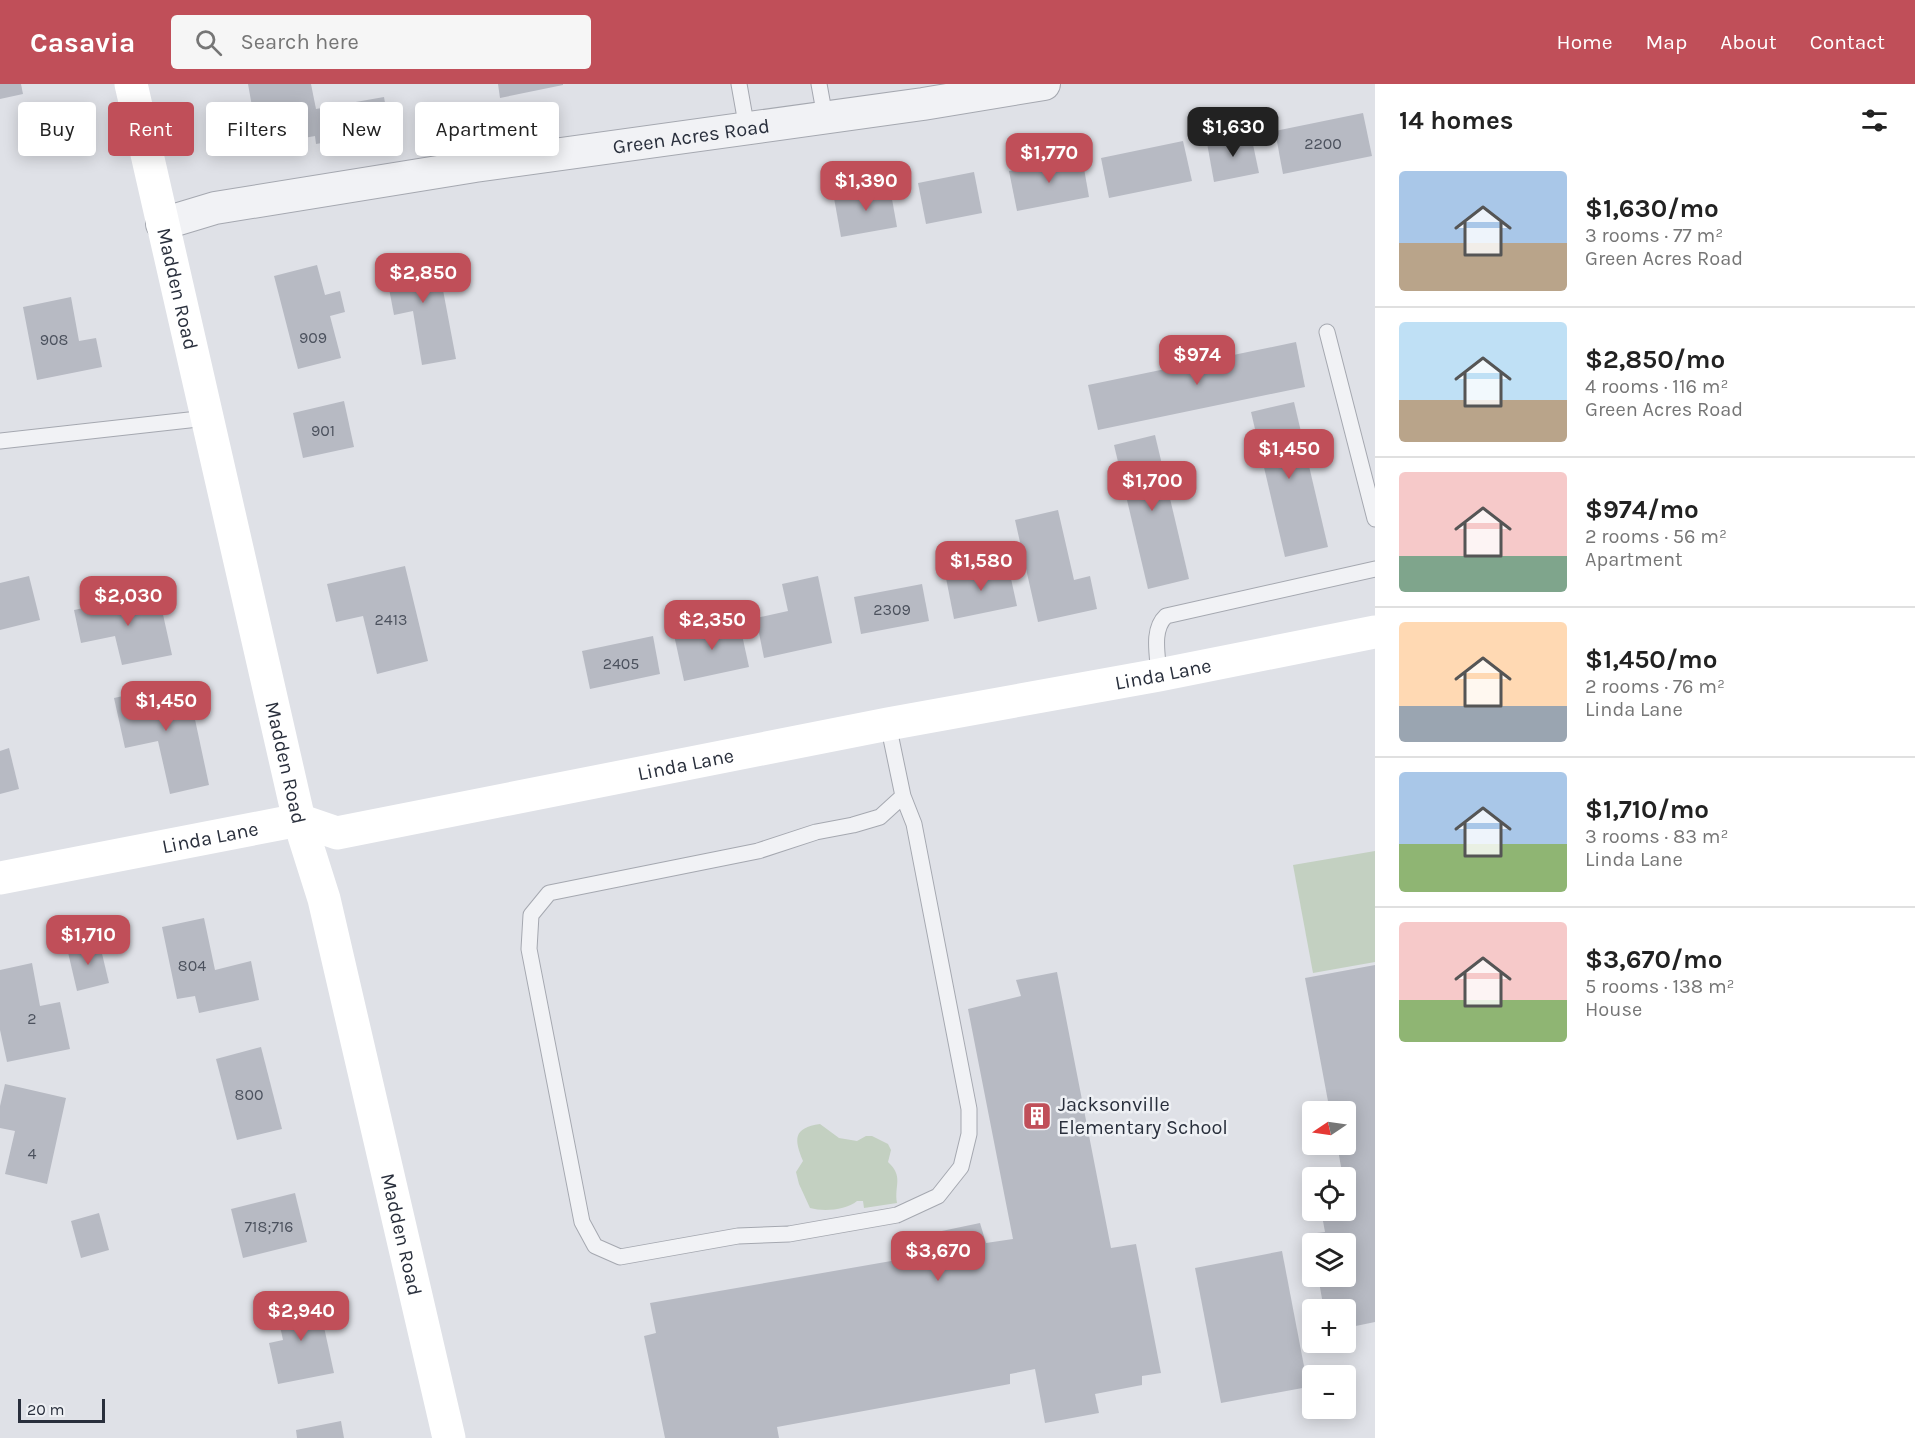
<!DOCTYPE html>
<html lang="en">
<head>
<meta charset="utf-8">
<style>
	:root { --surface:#fff; --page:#f6f6f6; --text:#222; --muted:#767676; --line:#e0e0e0; --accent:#c04f59 }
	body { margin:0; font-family:Karla,sans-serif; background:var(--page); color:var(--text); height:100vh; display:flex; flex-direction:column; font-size:22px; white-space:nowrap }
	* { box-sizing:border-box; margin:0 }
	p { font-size:20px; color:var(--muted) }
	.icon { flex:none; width:33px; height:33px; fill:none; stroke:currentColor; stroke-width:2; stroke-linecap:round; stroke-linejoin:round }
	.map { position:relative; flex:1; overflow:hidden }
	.drawer { display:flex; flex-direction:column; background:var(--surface); width:540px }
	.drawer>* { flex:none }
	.hud { position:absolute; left:18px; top:18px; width:570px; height:54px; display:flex; gap:12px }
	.needle { width:39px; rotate:257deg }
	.fabs { position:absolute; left:1302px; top:1017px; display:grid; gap:12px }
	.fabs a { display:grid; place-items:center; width:54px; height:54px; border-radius:6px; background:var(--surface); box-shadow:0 3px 15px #0003; font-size:30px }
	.scale { position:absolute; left:18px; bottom:15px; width:87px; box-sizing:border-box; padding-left:6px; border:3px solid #292f3c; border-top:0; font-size:16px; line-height:21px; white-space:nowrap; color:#292f3c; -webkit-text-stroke:4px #eef0f4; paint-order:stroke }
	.price { position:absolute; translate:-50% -51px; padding:0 14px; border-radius:12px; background:var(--accent); color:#fff; font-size:20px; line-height:39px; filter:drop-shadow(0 2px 3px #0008) }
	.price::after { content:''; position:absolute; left:50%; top:36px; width:18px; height:14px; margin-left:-9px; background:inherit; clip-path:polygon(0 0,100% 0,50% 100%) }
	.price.on { background:#222; color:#fff }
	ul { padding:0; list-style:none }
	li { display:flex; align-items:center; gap:18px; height:150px; padding:0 24px }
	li+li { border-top:2px solid var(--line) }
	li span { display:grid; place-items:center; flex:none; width:168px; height:120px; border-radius:6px; color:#555 }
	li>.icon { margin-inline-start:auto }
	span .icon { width:72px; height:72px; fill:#fffc; stroke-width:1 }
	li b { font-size:26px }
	h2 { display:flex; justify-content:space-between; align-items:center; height:72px; padding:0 24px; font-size:26px }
	.chip { padding:0 21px; border-radius:6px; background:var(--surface); box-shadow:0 3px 15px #0003; font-size:21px; line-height:54px }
	.chip.on { background:var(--accent); color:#fff }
	header { display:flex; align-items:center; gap:36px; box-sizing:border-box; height:84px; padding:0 30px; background:var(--accent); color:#fff }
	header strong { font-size:28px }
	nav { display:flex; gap:33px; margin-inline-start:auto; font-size:21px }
	.search { width:420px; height:54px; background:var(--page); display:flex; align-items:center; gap:15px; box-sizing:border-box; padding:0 21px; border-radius:6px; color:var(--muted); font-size:22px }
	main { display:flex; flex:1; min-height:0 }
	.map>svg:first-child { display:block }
	.green { fill:#c3d0c1 }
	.building { fill:#b7bac3 }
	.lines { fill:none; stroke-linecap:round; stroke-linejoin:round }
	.lane-casing { stroke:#a5a8b0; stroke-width:17 }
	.street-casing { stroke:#a5a8b0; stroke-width:34 }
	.lane { stroke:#f1f2f5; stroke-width:15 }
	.street { stroke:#f1f2f5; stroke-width:32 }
	.secondary { stroke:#fff; stroke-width:33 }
	.labels { text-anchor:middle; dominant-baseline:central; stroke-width:5; stroke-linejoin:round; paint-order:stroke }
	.number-label { font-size:16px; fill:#4c525e }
	.street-label { font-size:20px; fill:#292f3c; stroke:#eef0f4 }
	.poi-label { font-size:20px; fill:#292f3c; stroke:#eef0f4; text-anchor:start }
</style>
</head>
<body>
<header>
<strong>Casavia</strong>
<div class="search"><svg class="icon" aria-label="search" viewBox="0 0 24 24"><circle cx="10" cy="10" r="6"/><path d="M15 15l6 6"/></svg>Search here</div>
<nav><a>Home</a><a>Map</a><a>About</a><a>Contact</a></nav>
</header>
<main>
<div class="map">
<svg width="1375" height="1354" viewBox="0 0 1375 1354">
	<rect width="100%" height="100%" fill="#dfe1e7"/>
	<!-- green -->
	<g class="green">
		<path d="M 1375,767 L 1375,878 L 1313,889 L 1293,781 Z"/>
		<path d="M 820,1040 L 839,1054 L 857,1057 L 866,1052 L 872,1052 L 888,1060 L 891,1066 L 888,1078 C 904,1093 894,1101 897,1119 L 864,1124 L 863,1117 L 857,1117 C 846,1126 824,1128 810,1124 L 799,1100 L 796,1088 L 803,1077 C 794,1055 793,1044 820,1040 Z"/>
	</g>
	<!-- building -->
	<g class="building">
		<path d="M 0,0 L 21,0 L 23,10 L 0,15 Z"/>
		<path d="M 248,0 L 311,0 L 316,25 L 384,13 L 390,47 L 316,60 L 315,52 L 259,62 Z"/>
		<path d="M 498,0 L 563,0 L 563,1 L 500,14 Z"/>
		<path d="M 1363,29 L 1372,72 L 1283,90 L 1275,47 Z"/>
		<path d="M 1251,51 L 1259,89 L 1214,98 L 1207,59 Z"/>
		<path d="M 1183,57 L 1192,97 L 1109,114 L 1101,74 Z"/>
		<path d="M 1082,73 L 1089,113 L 1017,127 L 1009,87 Z"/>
		<path d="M 974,88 L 982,129 L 926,140 L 918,99 Z"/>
		<path d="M 890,104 L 897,143 L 841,153 L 834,114 Z"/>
		<path d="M 436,169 L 456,275 L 422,281 L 413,227 L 394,231 L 384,178 Z"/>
		<path d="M 317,181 L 325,211 L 340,207 L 345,228 L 330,232 L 341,274 L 298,285 L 274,192 Z"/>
		<path d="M 71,213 L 79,257 L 96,254 L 102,283 L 37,296 L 23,223 Z"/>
		<path d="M 1296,258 L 1305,303 L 1098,346 L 1088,301 Z"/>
		<path d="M 344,317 L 354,363 L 303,374 L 293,329 Z"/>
		<path d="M 1294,318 L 1328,463 L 1285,473 L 1251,328 Z"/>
		<path d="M 1155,351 L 1189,495 L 1148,505 L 1114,361 Z"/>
		<path d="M 1058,426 L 1074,496 L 1090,492 L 1097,525 L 1038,538 L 1015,436 Z"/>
		<path d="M 1008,481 L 1017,522 L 954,535 L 946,494 Z"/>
		<path d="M 405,482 L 428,577 L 377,590 L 363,532 L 336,538 L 327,500 Z"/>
		<path d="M 29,492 L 40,536 L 0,546 L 0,499 Z"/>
		<path d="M 818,492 L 832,559 L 764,574 L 756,534 L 788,527 L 782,500 Z"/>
		<path d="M 922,500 L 929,537 L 861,550 L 854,513 Z"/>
		<path d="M 158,508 L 172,571 L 122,581 L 115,552 L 81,559 L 74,526 Z"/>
		<path d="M 739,537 L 749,583 L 684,597 L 674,551 Z"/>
		<path d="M 653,552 L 660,590 L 590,605 L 582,567 Z"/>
		<path d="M 187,598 L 209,701 L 170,710 L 158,657 L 125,664 L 114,614 Z"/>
		<path d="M 9,664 L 19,705 L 0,710 L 0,667 Z"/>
		<path d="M 204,834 L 215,886 L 251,877 L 259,916 L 199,929 L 195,912 L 177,915 L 162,843 Z"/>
		<path d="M 99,857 L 109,899 L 77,907 L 67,864 Z"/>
		<path d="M 32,879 L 40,922 L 60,918 L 70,965 L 7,978 L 0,946 L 0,886 Z"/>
		<path d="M 1375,881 L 1375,1238 L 1346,1244 L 1346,1226 L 1324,1226 L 1318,1192 L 1346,1192 L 1346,1160 L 1311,1160 L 1309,1150 L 1325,1148 L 1321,1126 L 1346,1126 L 1346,1119 L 1348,1118 L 1346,1094 L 1343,1094 L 1337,1060 L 1346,1060 L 1346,1028 L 1330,1028 L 1305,894 Z"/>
		<path d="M 1057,888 L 1111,1164 L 1136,1160 L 1161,1289 L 1142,1292 L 1142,1301 L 1095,1310 L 1099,1329 L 1045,1339 L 1035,1285 L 1010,1290 L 1010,1300 L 777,1343 L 779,1354 L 665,1354 L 644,1252 L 656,1249 L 650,1219 L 897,1176 L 894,1157 L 980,1139 L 986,1159 L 1013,1155 L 968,925 L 1021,912 L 1016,896 Z"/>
		<path d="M 261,963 L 282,1045 L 237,1056 L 216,975 Z"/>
		<path d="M 5,1000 L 66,1014 L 47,1100 L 5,1090 L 15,1047 L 0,1044 L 0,1022 Z"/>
		<path d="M 295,1109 L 307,1158 L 243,1174 L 231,1125 Z"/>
		<path d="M 99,1129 L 109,1166 L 81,1174 L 71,1137 Z"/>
		<path d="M 1282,1167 L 1308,1303 L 1221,1319 L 1195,1184 Z"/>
		<path d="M 317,1211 L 334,1289 L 278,1300 L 269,1259 L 283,1256 L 275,1219 Z"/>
		<path d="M 341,1337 L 344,1354 L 297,1354 L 296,1346 Z"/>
	</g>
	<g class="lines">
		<!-- lane casing -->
		<g class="lane-casing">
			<g id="lane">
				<path d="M 739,0 L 747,45"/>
				<path d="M 819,0 L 825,33"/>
				<path d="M 1327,248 L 1375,435"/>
				<path d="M 0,357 L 207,334"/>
				<path d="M 1159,591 C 1158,572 1151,546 1166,532 L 1375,485"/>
				<path d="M 888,640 L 903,712 L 914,740 L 969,1025 L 969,1050 L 961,1083 L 938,1112 L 897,1131 L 789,1150 L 738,1152 L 620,1173 L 595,1162 L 582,1138 L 529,865 L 531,831 L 549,809 L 758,767 L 816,748 L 853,741 L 880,733 L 903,712"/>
			</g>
		</g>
		<!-- street casing -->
		<g class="street-casing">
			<g id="street">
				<path id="s1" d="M 162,140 L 215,124 L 475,82 L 923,20 L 1044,0"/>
			</g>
		</g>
		<!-- lane -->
		<use href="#lane" class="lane"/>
		<!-- street -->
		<use href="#street" class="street"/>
		<!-- secondary -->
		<g class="secondary">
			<path id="s2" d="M 131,0 L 299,736 L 324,815 L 449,1354"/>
			<path id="s3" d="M 0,794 L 299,736 L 337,749 L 888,640 L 1159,591 L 1375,548"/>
		</g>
	</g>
	<!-- icons -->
	<defs>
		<g id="building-square" transform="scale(1.5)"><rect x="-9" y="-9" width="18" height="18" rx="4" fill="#c04f59" stroke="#eef0f4"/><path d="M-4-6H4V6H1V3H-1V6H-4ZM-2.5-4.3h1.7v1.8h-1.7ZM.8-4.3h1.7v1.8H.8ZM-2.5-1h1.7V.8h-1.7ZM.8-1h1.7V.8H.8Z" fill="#fff"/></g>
	</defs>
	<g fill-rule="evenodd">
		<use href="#building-square" x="1037" y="1032"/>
	</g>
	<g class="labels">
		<!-- number labels -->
		<g class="number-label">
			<text x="1323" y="59">2200</text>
			<text x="313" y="253">909</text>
			<text x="54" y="255">908</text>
			<text x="323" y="346">901</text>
			<text x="892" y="525">2309</text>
			<text x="391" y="535">2413</text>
			<text x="621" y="579">2405</text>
			<text x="192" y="881">804</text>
			<text x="32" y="934">2</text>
			<text x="249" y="1010">800</text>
			<text x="32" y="1069">4</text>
			<text x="269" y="1142">718;716</text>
		</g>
		<!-- street labels -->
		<g class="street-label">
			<text stroke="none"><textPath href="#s1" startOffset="537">Green Acres Road</textPath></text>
			<text stroke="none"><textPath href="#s2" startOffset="210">Madden Road</textPath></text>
			<text stroke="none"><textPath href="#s3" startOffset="1186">Linda Lane</textPath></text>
			<text stroke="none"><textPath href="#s2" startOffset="696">Madden Road</textPath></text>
			<text stroke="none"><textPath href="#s3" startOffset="700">Linda Lane</textPath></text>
			<text stroke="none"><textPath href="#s3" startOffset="214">Linda Lane</textPath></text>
			<text stroke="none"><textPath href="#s2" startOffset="1182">Madden Road</textPath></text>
		</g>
		<!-- poi labels -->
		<g class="poi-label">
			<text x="1058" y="1020">Jacksonville<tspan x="1058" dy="23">Elementary School</tspan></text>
		</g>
	</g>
</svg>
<div class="fabs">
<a><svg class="needle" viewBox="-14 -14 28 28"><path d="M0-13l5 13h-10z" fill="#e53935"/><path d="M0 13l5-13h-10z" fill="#767676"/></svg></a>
<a><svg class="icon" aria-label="locate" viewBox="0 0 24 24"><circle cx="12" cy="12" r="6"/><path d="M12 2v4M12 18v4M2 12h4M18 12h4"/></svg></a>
<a><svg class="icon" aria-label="layers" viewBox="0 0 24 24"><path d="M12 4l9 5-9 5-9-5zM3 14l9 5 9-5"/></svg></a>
<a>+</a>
<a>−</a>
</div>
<div class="scale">20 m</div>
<b class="price on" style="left:1233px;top:74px">$1,630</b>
<b class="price" style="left:1049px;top:100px">$1,770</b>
<b class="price" style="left:866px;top:128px">$1,390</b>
<b class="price" style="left:423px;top:220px">$2,850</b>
<b class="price" style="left:1197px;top:302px">$974</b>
<b class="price" style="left:1289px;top:396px">$1,450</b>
<b class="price" style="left:1152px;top:428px">$1,700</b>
<b class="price" style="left:981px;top:508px">$1,580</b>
<b class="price" style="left:128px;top:543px">$2,030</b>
<b class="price" style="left:712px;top:567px">$2,350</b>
<b class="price" style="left:166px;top:648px">$1,450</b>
<b class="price" style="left:88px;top:882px">$1,710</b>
<b class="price" style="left:938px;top:1198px">$3,670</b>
<b class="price" style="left:301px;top:1258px">$2,940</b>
<div class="hud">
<a class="chip">Buy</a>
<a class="chip on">Rent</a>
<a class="chip">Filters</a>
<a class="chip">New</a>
<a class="chip">Apartment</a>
</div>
</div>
<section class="drawer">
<h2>14 homes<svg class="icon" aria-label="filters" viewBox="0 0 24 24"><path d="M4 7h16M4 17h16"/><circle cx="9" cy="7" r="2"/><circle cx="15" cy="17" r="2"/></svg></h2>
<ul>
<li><span style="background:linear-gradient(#a9c7e8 60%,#b9a48a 0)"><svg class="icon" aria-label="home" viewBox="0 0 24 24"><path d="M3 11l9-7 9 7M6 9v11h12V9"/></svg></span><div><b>$1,630/mo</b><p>3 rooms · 77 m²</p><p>Green Acres Road</p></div></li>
<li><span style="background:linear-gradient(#bfe0f5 65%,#b9a48a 0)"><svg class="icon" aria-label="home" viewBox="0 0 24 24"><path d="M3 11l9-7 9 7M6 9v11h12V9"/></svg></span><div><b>$2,850/mo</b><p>4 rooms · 116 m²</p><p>Green Acres Road</p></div></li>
<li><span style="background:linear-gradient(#f6c9c9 70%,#7fa58c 0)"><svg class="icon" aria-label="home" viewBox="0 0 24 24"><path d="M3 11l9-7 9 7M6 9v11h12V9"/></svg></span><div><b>$974/mo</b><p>2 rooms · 56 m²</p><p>Apartment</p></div></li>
<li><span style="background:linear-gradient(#ffd9b3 70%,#9aa5b1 0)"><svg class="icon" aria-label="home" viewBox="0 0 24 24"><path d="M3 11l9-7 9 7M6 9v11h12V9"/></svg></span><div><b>$1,450/mo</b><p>2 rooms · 76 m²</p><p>Linda Lane</p></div></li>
<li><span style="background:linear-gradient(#a9c7e8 60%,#8fb573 0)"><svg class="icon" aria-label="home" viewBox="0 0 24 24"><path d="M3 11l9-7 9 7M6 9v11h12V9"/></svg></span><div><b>$1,710/mo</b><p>3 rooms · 83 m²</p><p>Linda Lane</p></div></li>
<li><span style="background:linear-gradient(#f6c9c9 65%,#8fb573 0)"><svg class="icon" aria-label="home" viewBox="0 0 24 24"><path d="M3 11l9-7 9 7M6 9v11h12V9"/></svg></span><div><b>$3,670/mo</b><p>5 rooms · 138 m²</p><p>House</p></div></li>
</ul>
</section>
</main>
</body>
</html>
